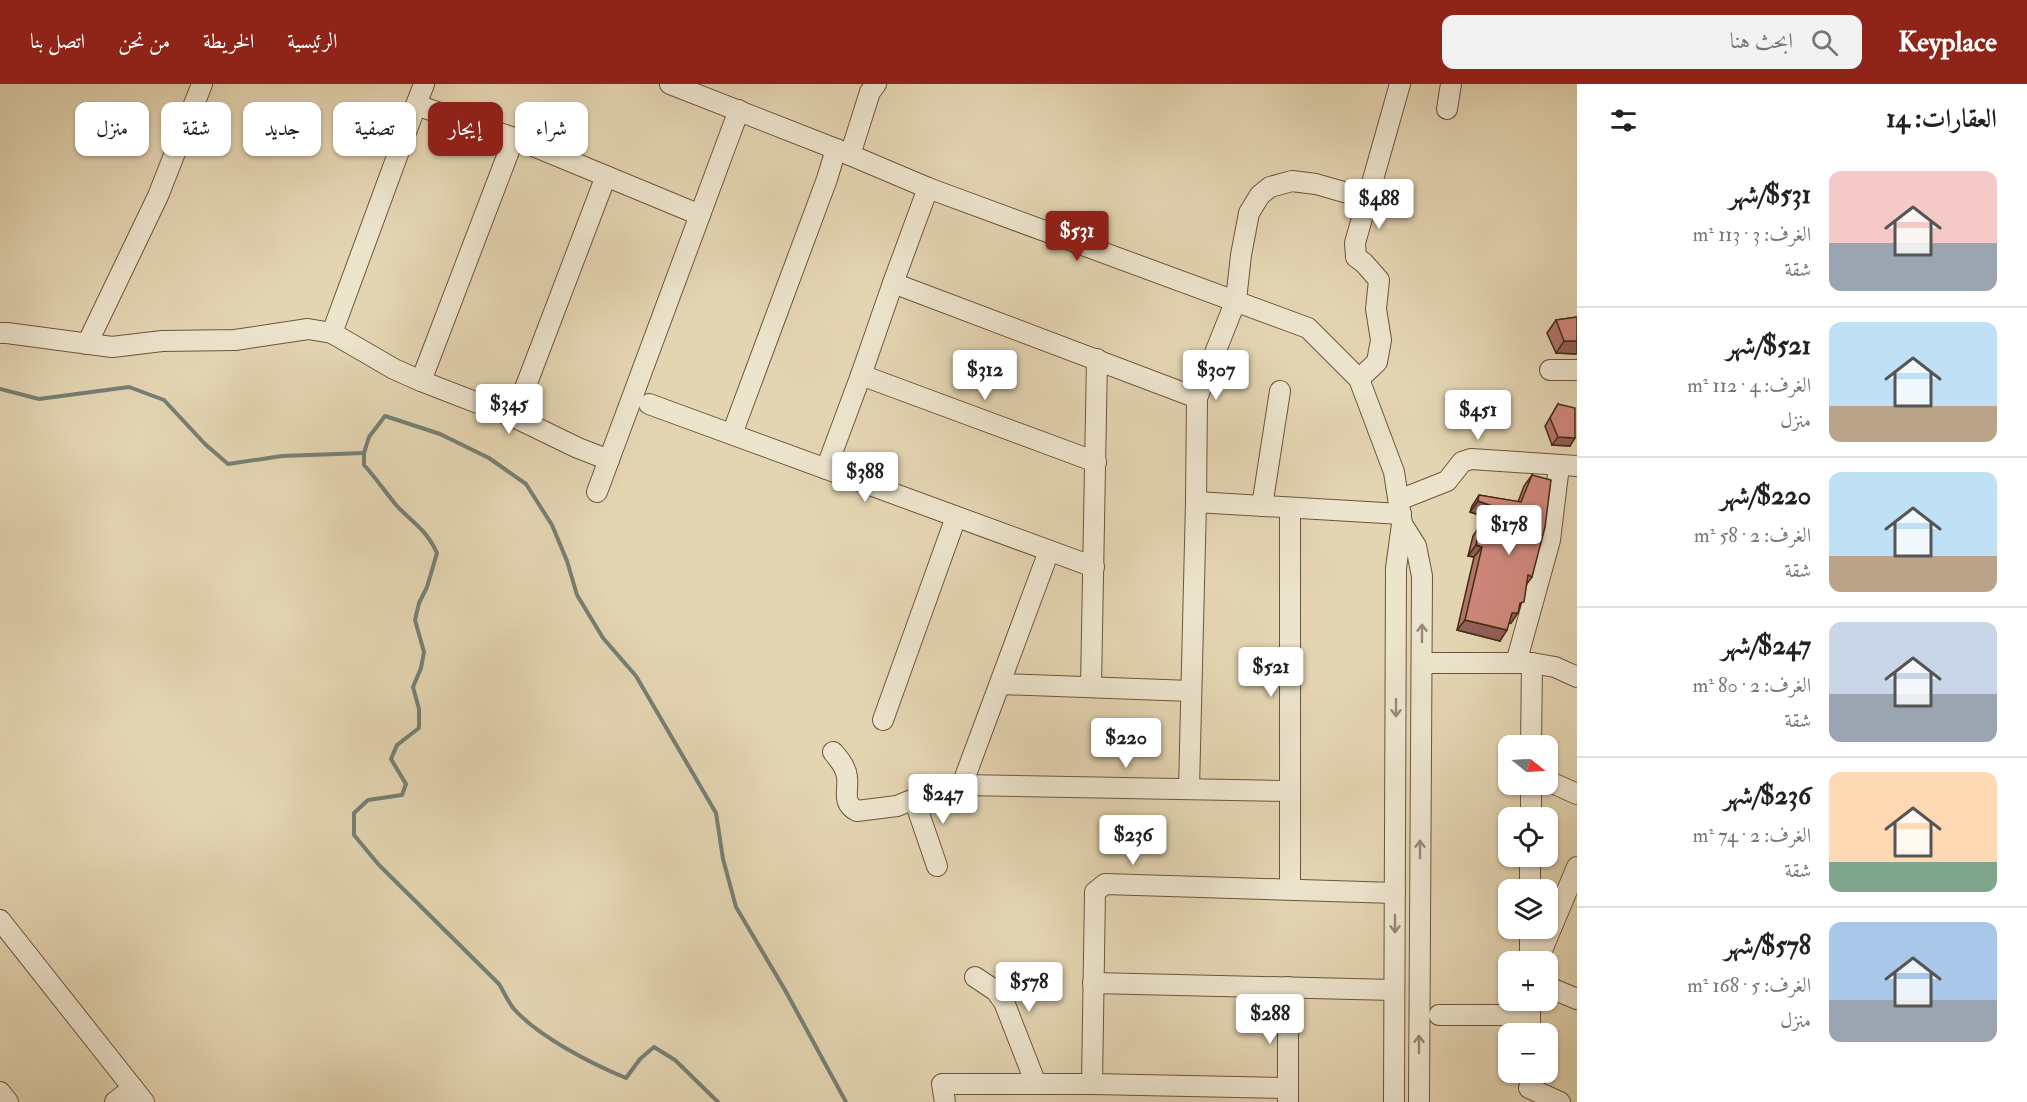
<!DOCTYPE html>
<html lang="ar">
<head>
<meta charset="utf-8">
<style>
	:root { --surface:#fff; --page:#f2f2f2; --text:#222; --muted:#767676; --line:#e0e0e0; --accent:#8f2418 }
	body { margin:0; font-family:"IM FELL Double Pica",Amiri,serif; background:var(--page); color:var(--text); direction:rtl; height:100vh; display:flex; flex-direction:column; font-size:22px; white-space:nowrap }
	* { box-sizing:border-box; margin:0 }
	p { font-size:20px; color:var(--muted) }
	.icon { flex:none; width:33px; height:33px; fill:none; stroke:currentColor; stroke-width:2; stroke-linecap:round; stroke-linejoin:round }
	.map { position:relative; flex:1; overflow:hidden; direction:ltr }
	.details { display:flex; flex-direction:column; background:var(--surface); width:450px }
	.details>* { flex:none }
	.top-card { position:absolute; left:18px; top:18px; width:570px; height:54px; direction:rtl; display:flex; gap:12px }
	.needle { width:39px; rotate:108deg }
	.buttons { position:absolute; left:1498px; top:651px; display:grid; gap:12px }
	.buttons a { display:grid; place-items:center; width:60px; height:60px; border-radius:12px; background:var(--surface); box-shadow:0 2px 4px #0004; font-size:30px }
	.price { position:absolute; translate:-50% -51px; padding:0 14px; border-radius:6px; background:#fff; color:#222; font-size:20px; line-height:39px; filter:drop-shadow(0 2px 3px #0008) }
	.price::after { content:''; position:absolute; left:50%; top:36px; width:18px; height:14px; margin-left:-9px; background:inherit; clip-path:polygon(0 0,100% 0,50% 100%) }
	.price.current { background:var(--accent); color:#fff }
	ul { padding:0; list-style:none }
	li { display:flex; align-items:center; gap:18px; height:150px; padding:0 30px }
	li+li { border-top:2px solid var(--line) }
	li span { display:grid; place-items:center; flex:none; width:168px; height:120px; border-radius:12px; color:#555 }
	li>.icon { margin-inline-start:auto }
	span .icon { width:72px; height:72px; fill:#fffc; stroke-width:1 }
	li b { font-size:26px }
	h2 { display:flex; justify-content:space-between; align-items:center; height:72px; padding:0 30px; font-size:26px }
	.pill { padding:0 21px; border-radius:12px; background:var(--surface); box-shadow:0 2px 4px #0004; font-size:21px; line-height:54px }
	.pill.current { background:var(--accent); color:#fff }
	header { display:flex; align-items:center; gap:36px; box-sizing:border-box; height:84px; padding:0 30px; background:var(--accent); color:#fff }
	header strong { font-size:28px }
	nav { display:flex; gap:33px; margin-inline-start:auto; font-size:21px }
	.search { width:420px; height:54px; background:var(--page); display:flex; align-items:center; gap:15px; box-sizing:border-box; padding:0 21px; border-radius:12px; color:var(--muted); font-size:22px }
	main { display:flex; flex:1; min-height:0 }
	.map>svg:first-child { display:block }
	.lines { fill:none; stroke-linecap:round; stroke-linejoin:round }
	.stream { stroke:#767f74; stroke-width:4 }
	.minor-casing { stroke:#6c563c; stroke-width:22 }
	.minor { stroke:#ede4cd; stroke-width:20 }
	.wall { fill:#b2756b; stroke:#442b15; stroke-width:1.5 }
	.shaded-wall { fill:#915f57; stroke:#442b15; stroke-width:1.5 }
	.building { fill:#cf887c; stroke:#442b15; stroke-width:1.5 }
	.oneway { stroke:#988871 }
</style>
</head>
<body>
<header>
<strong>Keyplace</strong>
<div class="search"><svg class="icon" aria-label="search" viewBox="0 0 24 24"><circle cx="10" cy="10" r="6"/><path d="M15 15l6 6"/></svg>ابحث هنا</div>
<nav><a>الرئيسية</a><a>الخريطة</a><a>من نحن</a><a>اتصل بنا</a></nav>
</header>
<main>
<section class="details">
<h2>العقارات: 14<svg class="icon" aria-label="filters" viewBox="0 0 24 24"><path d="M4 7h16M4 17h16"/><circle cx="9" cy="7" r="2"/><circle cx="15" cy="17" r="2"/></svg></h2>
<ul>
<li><span style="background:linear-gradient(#f6c9c9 60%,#9aa5b1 0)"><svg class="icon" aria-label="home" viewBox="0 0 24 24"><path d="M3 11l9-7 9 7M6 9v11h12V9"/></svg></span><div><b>$531/شهر</b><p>الغرف: 3 · 113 m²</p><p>شقة</p></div></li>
<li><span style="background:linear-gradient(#bfe0f5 70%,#b9a48a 0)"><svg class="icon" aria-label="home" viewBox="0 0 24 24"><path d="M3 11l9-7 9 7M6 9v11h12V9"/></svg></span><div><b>$521/شهر</b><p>الغرف: 4 · 112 m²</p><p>منزل</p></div></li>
<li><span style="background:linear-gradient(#bfe0f5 70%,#b9a48a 0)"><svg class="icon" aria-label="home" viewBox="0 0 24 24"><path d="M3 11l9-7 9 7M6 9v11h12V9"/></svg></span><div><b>$220/شهر</b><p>الغرف: 2 · 58 m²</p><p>شقة</p></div></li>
<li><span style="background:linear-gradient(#c9d6e8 60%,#9aa5b1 0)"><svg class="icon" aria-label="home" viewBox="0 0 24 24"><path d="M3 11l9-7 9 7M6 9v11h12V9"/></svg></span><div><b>$247/شهر</b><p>الغرف: 2 · 80 m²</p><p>شقة</p></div></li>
<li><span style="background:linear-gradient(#ffd9b3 75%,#7fa58c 0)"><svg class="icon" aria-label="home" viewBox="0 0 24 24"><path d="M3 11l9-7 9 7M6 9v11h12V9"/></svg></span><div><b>$236/شهر</b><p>الغرف: 2 · 74 m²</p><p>شقة</p></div></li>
<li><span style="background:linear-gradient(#a9c7e8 65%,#9aa5b1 0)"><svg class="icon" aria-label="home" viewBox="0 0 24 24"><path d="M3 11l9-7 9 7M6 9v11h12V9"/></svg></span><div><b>$578/شهر</b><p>الغرف: 5 · 168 m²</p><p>منزل</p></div></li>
</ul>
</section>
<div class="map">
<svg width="1577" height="1018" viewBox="0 0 1577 1018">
	<rect width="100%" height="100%" fill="#e4d5b2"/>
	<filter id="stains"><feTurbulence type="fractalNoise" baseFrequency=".00333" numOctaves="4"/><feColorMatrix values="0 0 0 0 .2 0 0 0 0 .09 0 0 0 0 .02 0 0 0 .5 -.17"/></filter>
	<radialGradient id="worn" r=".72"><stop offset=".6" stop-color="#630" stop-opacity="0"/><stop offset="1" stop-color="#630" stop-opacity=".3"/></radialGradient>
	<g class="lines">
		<!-- stream -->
		<g class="stream">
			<path d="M 0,305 L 39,315 L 129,303 L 164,316 L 205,360 L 228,380 L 282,372 L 364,369 L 369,353 L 385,332 L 440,350 L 489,374 L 526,400 L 552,441 L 567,477 L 577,511 L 603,554 L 636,592 L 716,729 L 723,775 L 736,823 L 785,906 L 846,1018"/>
			<path d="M 364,369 L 364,381 C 376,394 386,409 397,422 C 414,440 426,445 437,469 L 427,503 L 419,519 L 415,536 L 424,568 L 421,584 L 413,603 L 419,625 L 419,644 L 397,661 L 391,675 L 406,700 L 402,711 L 368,716 L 354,729 L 354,751 L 379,781 L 499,900 C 504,908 508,918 514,925 C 539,953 592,980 626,994 L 640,975 L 654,963 L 675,976 L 718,1018"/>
		</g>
		<!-- minor casing -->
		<g class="minor-casing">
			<g id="minor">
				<path d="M 670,0 L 836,65 L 928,104 L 1308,244 L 1359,295 L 1394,388 L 1402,440 L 1396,484 L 1394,1018"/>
				<path d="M 416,21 L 424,0"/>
				<path d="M 1447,25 L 1451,0"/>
				<path d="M 850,71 L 870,8 L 876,0"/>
				<path d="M 893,199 L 928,104"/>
				<path d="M 0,249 L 7,249 L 112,263 L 162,257 L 235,256 L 308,245 L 332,249 L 394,285 L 421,297 L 514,54"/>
				<path d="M 332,249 L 416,21 L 514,54 L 700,131"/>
				<path d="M 87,260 L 158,112 L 202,0"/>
				<path d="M 1550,286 L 1577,286"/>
				<path d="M 861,291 L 1096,378"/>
				<path d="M 1359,295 L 1377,278 L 1381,256 L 1376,225 L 1379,196 L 1364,179 L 1356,173 L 1355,159 L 1400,0"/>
				<path d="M 421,297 L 514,333 L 578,364 L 609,376"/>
				<path d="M 649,320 L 1094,483"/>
				<path d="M 514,333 L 606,92"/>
				<path d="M 732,350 L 827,95 L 836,65"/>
				<path d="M 826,385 L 861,291 L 893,199 L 1197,314"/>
				<path d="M 597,408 L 739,26"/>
				<path d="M 1399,416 L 1447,397 L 1462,378 L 1471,375 L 1577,382"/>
				<path d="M 1196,418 L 1401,430"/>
				<path d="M 1262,422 L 1280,307"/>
				<path d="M 1402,440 L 1416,462 L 1422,492 L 1419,1018"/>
				<path d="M 1422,579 L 1532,579 L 1555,583 L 1577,593"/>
				<path d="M 1516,579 L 1550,456 L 1559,382"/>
				<path d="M 1000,600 L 1191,607"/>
				<path d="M 1091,602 L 1097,275"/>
				<path d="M 883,636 L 956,433"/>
				<path d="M 1531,662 L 1532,579"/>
				<path d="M 833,668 C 839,675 846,683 847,693 C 849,706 841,719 857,727 L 897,722 L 914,715 L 962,701 L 1289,707"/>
				<path d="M 1548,697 L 1577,710"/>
				<path d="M 962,701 L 1049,467"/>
				<path d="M 1189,705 L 1196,418 L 1197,314 L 1236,216 L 1241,171 L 1249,129 L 1260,111 L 1270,103 L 1292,97 L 1316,100 L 1368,115"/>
				<path d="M 914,715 L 937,782"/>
				<path d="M 1531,734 L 1531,700"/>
				<path d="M 1290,805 L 1290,424"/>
				<path d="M 1530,806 L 1530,772"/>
				<path d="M 0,836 L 144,1018"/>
				<path d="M 1530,878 L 1530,844"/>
				<path d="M 1537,878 L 1577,783"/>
				<path d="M 975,893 L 996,907 L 1004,918 L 1036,1000"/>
				<path d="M 1093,899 L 1394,906"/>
				<path d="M 1548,903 L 1577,915"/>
				<path d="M 1439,931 L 1530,931"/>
				<path d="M 1530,950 L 1530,916"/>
				<path d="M 1092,1000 L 1095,808 L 1105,800 L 1395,809"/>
				<path d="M 1529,1004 L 1560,1018"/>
				<path d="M 0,1008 L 8,1018"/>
				<path d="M 115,1018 L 133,1004"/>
				<path d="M 945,1018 L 942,1000 L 1092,1000 L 1288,1004"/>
				<path d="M 1288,1018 L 1288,903"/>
			</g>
		</g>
		<!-- minor -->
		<use href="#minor" class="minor"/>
	</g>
	<!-- wall -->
	<g class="wall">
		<path d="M 1577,233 L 1577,270 L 1556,269 L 1547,249 L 1556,236 Z"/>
		<path d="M 1558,320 L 1570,362 L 1552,361 L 1545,342 Z"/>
		<path d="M 1532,391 L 1532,493 L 1526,501 L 1519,526 L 1511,539 L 1509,539 L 1500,557 L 1457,546 L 1474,473 L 1468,472 L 1473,452 L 1480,441 L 1503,446 L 1505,439 L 1470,428 L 1472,422 L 1479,411 L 1518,418 L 1524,402 Z"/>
	</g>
	<!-- shaded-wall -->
	<g class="shaded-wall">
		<path d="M 1564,257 L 1577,257 L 1577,270 L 1556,269 Z"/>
		<path d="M 1558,353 L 1575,354 L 1570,362 L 1552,361 Z"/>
		<path d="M 1478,417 L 1512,429 L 1505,439 L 1470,428 Z"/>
		<path d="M 1476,461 L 1482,463 L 1474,473 L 1468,472 Z"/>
		<path d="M 1512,529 L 1518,529 L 1511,539 L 1505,540 Z"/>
		<path d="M 1465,536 L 1507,546 L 1500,557 L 1457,546 Z"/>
	</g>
	<!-- building -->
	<g class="building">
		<path d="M 1577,233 L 1577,257 L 1564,257 L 1556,236 Z"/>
		<path d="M 1558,320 L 1575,324 L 1575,354 L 1558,353 L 1550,334 Z"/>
		<path d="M 1532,391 L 1551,396 L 1545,443 L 1532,493 L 1528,491 L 1524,518 L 1520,519 L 1518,529 L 1512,529 L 1507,546 L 1465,536 L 1482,463 L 1476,461 L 1480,441 L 1507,447 L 1512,429 L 1478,417 L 1479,411 L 1521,418 Z"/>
	</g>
	<!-- one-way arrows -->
	<defs><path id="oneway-shaft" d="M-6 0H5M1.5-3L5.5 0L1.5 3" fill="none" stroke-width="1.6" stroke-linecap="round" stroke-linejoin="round" transform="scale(1.5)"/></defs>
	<g class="oneway">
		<use href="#oneway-shaft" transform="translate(1422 549) rotate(-90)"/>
		<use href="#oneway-shaft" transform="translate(1396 624) rotate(90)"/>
		<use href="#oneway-shaft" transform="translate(1420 765) rotate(-90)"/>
		<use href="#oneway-shaft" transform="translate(1395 840) rotate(90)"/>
		<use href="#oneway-shaft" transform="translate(1419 960) rotate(-90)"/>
	</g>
	<rect width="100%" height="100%" filter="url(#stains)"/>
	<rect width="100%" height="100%" fill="url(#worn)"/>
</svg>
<div class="buttons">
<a><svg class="needle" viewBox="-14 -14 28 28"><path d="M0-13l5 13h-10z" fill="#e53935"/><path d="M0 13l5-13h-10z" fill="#767676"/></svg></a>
<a><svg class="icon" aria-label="locate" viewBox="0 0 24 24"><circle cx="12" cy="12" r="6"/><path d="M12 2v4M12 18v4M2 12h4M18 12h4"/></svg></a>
<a><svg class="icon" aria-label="layers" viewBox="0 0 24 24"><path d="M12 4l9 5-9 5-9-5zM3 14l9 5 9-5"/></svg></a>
<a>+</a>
<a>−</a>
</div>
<b class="price" style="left:1379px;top:146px">$488</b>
<b class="price current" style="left:1077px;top:178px">$531</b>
<b class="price" style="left:985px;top:317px">$312</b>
<b class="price" style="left:1216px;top:317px">$307</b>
<b class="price" style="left:509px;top:351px">$345</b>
<b class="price" style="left:1478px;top:357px">$451</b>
<b class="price" style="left:865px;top:419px">$388</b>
<b class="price" style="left:1509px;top:472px">$178</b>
<b class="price" style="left:1271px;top:614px">$521</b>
<b class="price" style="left:1126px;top:685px">$220</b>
<b class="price" style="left:943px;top:741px">$247</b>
<b class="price" style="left:1133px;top:782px">$236</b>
<b class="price" style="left:1029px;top:929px">$578</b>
<b class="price" style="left:1270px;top:961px">$288</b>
<div class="top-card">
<a class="pill">شراء</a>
<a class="pill current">إيجار</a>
<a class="pill">تصفية</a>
<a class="pill">جديد</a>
<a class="pill">شقة</a>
<a class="pill">منزل</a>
</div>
</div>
</main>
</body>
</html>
